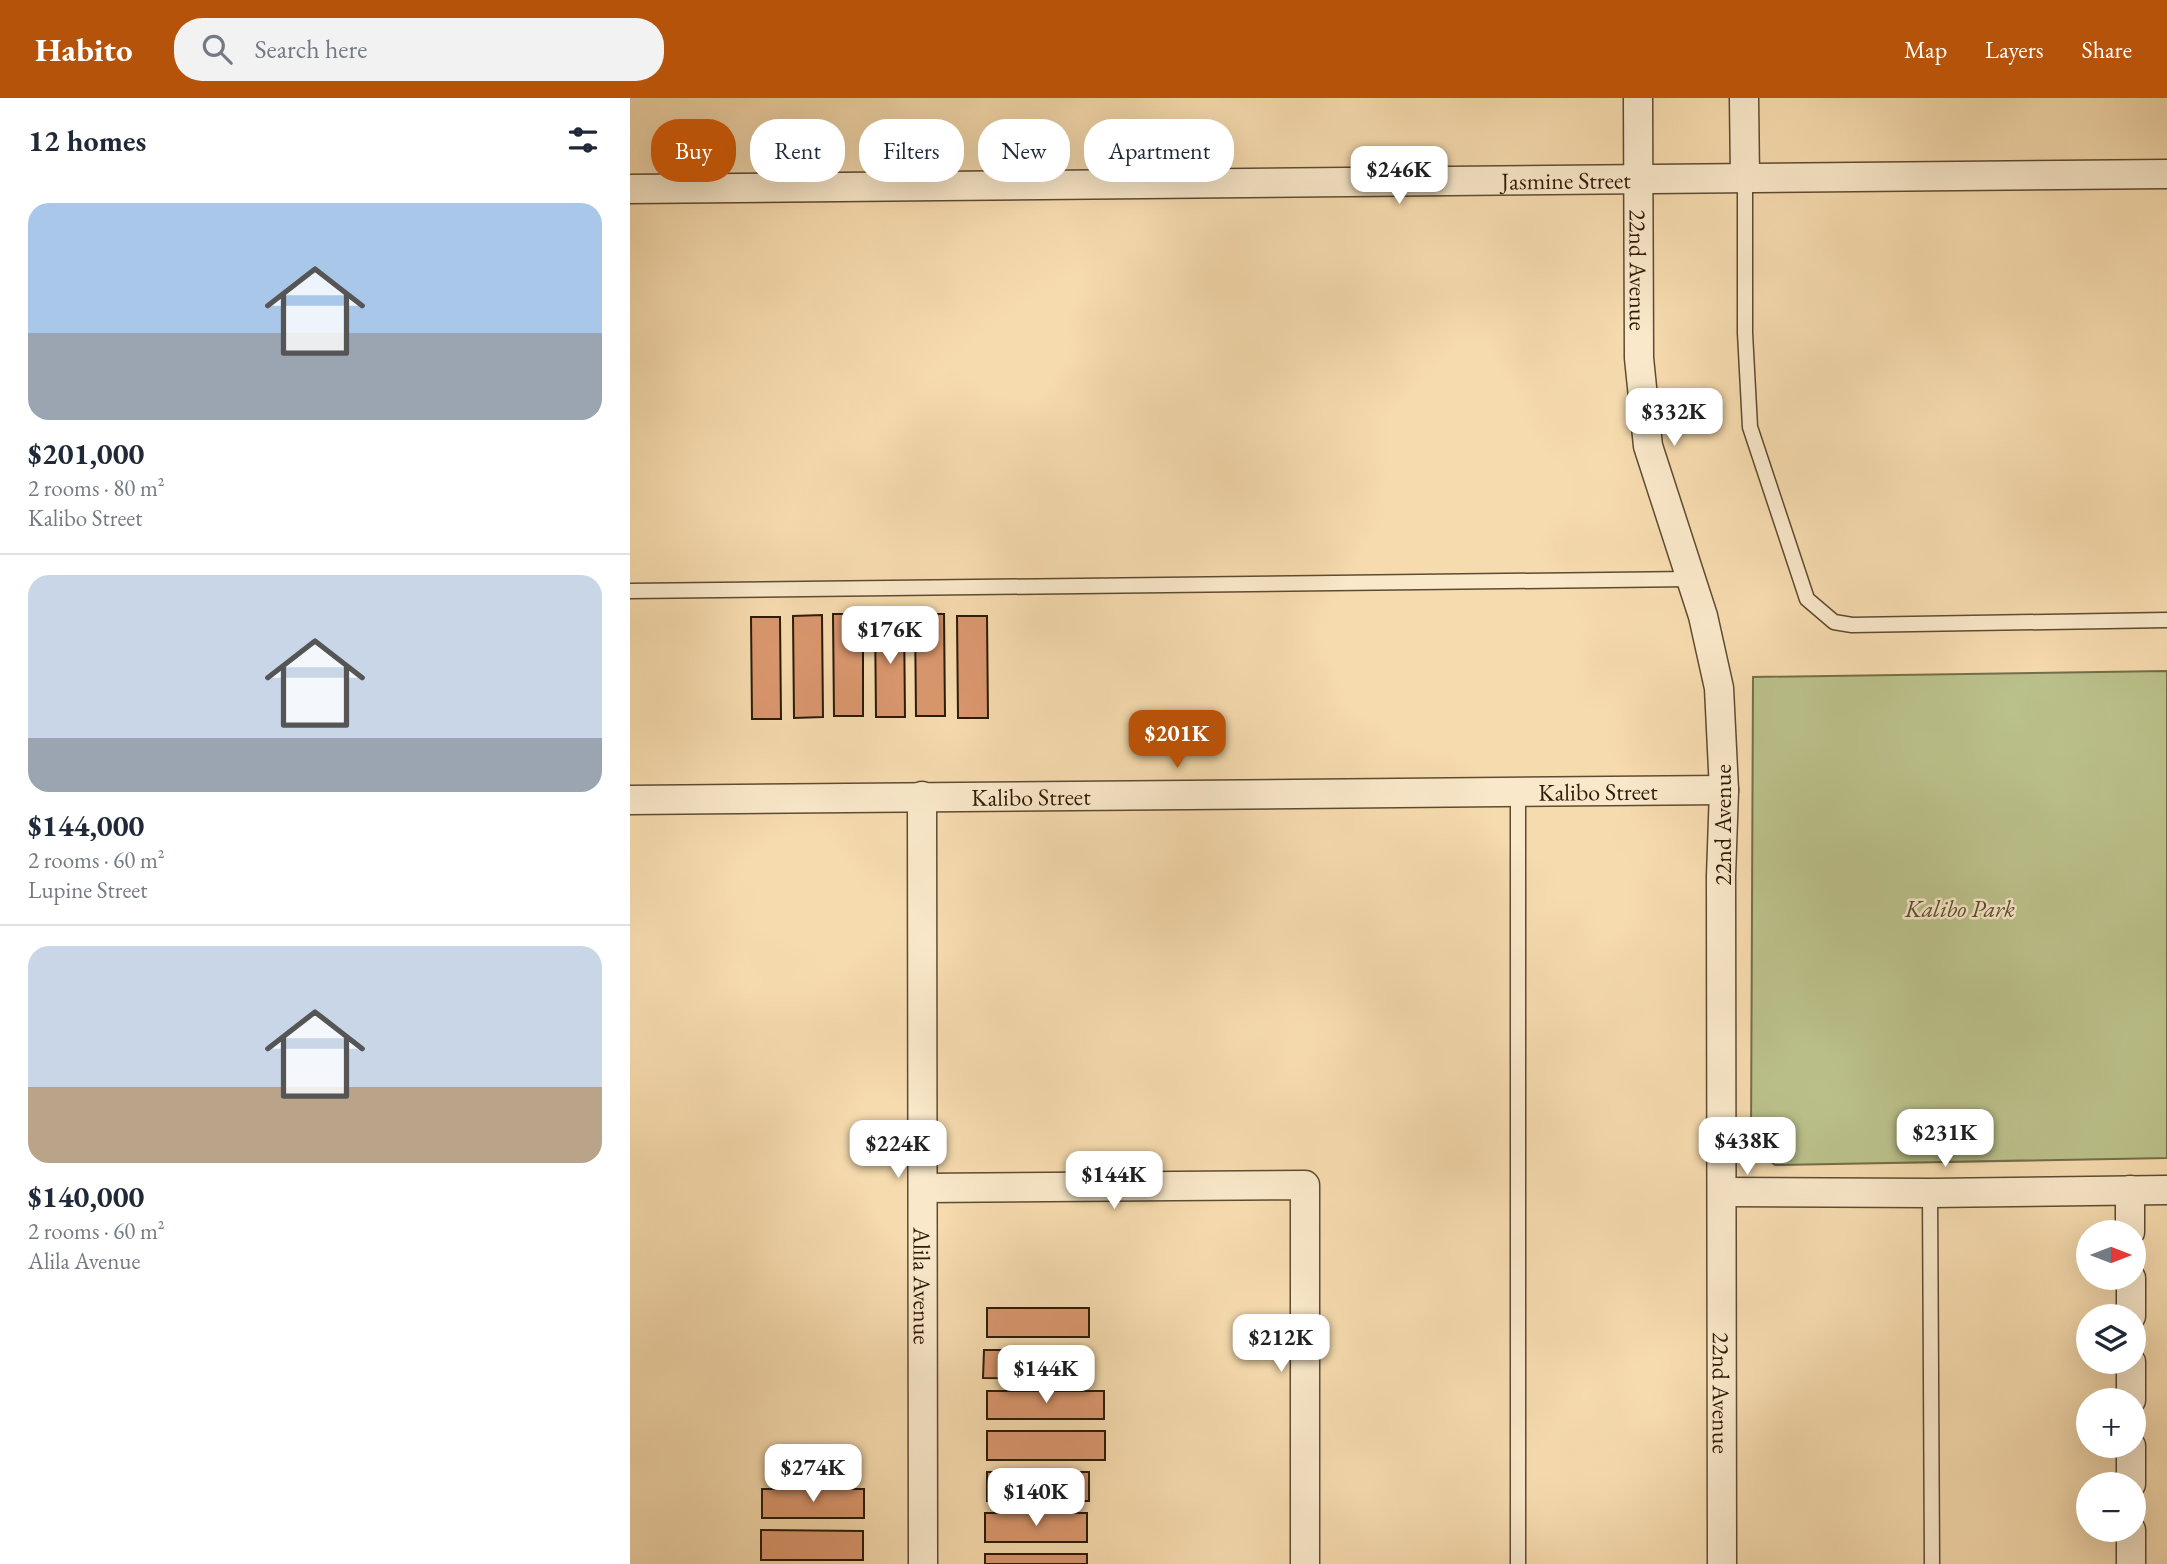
<!DOCTYPE html>
<html lang="en">
<head>
<meta charset="utf-8">
<style>
	:root { --surface:#fff; --page:#f2f2f3; --text:#1f2937; --muted:#747a83; --line:#e0e1e3; --accent:#b45309 }
	body { margin:0; font-family:"EB Garamond",serif; background:var(--page); color:var(--text); height:100vh; display:flex; flex-direction:column; font-size:26px; white-space:nowrap }
	* { box-sizing:border-box; margin:0 }
	p { font-size:23px; color:var(--muted) }
	.icon { flex:none; width:38px; height:38px; fill:none; stroke:currentColor; stroke-width:2; stroke-linecap:round; stroke-linejoin:round }
	.map { position:relative; flex:1; overflow:hidden }
	.drawer { display:flex; flex-direction:column; background:var(--surface); width:630px }
	.drawer>* { flex:none }
	.top-card { position:absolute; left:21px; top:21px; width:665px; height:63px; display:flex; gap:14px }
	.needle { width:46px; rotate:90deg }
	.buttons { position:absolute; left:1446px; top:1122px; display:grid; gap:14px }
	.buttons a { display:grid; place-items:center; width:70px; height:70px; border-radius:50%; background:var(--surface); box-shadow:0 7px 28px #0002; font-size:35px }
	.price { position:absolute; translate:-50% -60px; padding:0 16px; border-radius:14px; background:#fff; color:#222; font-size:23px; line-height:46px; filter:drop-shadow(0 2px 4px #0008) }
	.price::after { content:''; position:absolute; left:50%; top:42px; width:21px; height:16px; margin-left:-10px; background:inherit; clip-path:polygon(0 0,100% 0,50% 100%) }
	.price.active { background:var(--accent); color:#fff }
	ul { padding:0; list-style:none }
	li { display:grid; align-content:center; gap:14px; height:371px; padding:0 28px }
	li+li { border-top:2px solid var(--line) }
	li span { display:grid; place-items:center; height:217px; border-radius:21px; color:#555 }
	li>.icon { margin-inline-start:auto }
	span .icon { width:126px; height:126px; fill:#fffc; stroke-width:1 }
	li b { font-size:30px }
	h2 { display:flex; justify-content:space-between; align-items:center; height:84px; padding:0 28px; font-size:30px }
	.pill { padding:0 24px; border-radius:28px; background:var(--surface); box-shadow:0 7px 28px #0002; font-size:24px; line-height:63px }
	.pill.active { background:var(--accent); color:#fff }
	header { display:flex; align-items:center; gap:42px; box-sizing:border-box; height:98px; padding:0 35px; background:var(--accent); color:#fff }
	header strong { font-size:33px }
	nav { display:flex; gap:38px; margin-inline-start:auto; font-size:24px }
	.search { width:490px; height:63px; background:var(--page); display:flex; align-items:center; gap:18px; box-sizing:border-box; padding:0 24px; border-radius:28px; color:var(--muted); font-size:26px }
	main { display:flex; flex:1; min-height:0 }
	.map>svg:first-child { display:block }
	.green { fill:#bbc18b; stroke:#746e49; stroke-width:2 }
	.building { fill:#da976e; stroke:#2c1b07; stroke-width:2 }
	.lines { fill:none; stroke-linecap:round; stroke-linejoin:round }
	.service-casing { stroke:#5e4b31; stroke-width:17 }
	.minor-casing { stroke:#5e4b31; stroke-width:31 }
	.service { stroke:#f9e8ca; stroke-width:14 }
	.minor { stroke:#f9e8ca; stroke-width:28 }
	.labels { text-anchor:middle; dominant-baseline:central; stroke-width:5; stroke-linejoin:round; paint-order:stroke }
	.street-label { font-size:24px; fill:#2c1b07; stroke:#f9e8ca }
	.park-label { font-size:24px; font-style:italic; fill:#574d2f; stroke:#f9e8ca }
</style>
</head>
<body>
<header>
<strong>Habito</strong>
<div class="search"><svg class="icon" aria-label="search" viewBox="0 0 24 24"><circle cx="10" cy="10" r="6"/><path d="M15 15l6 6"/></svg>Search here</div>
<nav><a>Map</a><a>Layers</a><a>Share</a></nav>
</header>
<main>
<section class="drawer">
<h2>12 homes<svg class="icon" aria-label="filters" viewBox="0 0 24 24"><path d="M4 7h16M4 17h16"/><circle cx="9" cy="7" r="2"/><circle cx="15" cy="17" r="2"/></svg></h2>
<ul>
<li><span style="background:linear-gradient(#a9c7e8 60%,#9aa5b1 0)"><svg class="icon" aria-label="home" viewBox="0 0 24 24"><path d="M3 11l9-7 9 7M6 9v11h12V9"/></svg></span><div><b>$201,000</b><p>2 rooms · 80 m²</p><p>Kalibo Street</p></div></li>
<li><span style="background:linear-gradient(#c9d6e8 75%,#9aa5b1 0)"><svg class="icon" aria-label="home" viewBox="0 0 24 24"><path d="M3 11l9-7 9 7M6 9v11h12V9"/></svg></span><div><b>$144,000</b><p>2 rooms · 60 m²</p><p>Lupine Street</p></div></li>
<li><span style="background:linear-gradient(#c9d6e8 65%,#b9a48a 0)"><svg class="icon" aria-label="home" viewBox="0 0 24 24"><path d="M3 11l9-7 9 7M6 9v11h12V9"/></svg></span><div><b>$140,000</b><p>2 rooms · 60 m²</p><p>Alila Avenue</p></div></li>
</ul>
</section>
<div class="map">
<svg width="1537" height="1466" viewBox="0 0 1537 1466">
	<rect width="100%" height="100%" fill="#f6dbae"/>
	<filter id="stains"><feTurbulence type="fractalNoise" baseFrequency=".00286" numOctaves="4"/><feColorMatrix values="0 0 0 0 .2 0 0 0 0 .09 0 0 0 0 .02 0 0 0 .5 -.17"/></filter>
	<radialGradient id="worn" r=".72"><stop offset=".6" stop-color="#630" stop-opacity="0"/><stop offset="1" stop-color="#630" stop-opacity=".3"/></radialGradient>
	<!-- green -->
	<path class="green" d="M 1537,573 L 1537,1060 L 1145,1067 L 1131,1056 L 1121,1041 L 1123,579 Z"/>
	<!-- building -->
	<g class="building">
		<path d="M 203,516 L 233,516 L 233,618 L 204,618 Z"/>
		<path d="M 274,516 L 275,619 L 246,619 L 245,517 Z"/>
		<path d="M 285,516 L 314,516 L 315,618 L 286,618 Z"/>
		<path d="M 192,517 L 193,619 L 164,620 L 163,518 Z"/>
		<path d="M 327,518 L 357,518 L 358,620 L 328,620 Z"/>
		<path d="M 121,519 L 150,519 L 151,621 L 122,621 Z"/>
		<rect x="357" y="1210" width="102" height="29"/>
		<path d="M 354,1252 L 455,1252 L 455,1281 L 353,1280 Z"/>
		<rect x="357" y="1293" width="117" height="28"/>
		<rect x="357" y="1333" width="118" height="29"/>
		<rect x="357" y="1374" width="102" height="29"/>
		<rect x="132" y="1391" width="102" height="29"/>
		<rect x="355" y="1415" width="102" height="29"/>
		<path d="M 131,1432 L 233,1433 L 233,1462 L 131,1462 Z"/>
		<rect x="355" y="1456" width="102" height="10"/>
	</g>
	<g class="lines">
		<!-- service casing -->
		<g class="service-casing">
			<g id="service">
				<path d="M 1115,80 L 1115,235 L 1120,329 L 1177,501 L 1204,524 L 1222,527 L 1537,522"/>
				<path d="M 0,493 L 1061,481"/>
				<path d="M 888,694 L 888,1466"/>
				<path d="M 1300,1095 L 1302,1466"/>
			</g>
		</g>
		<!-- minor casing -->
		<g class="minor-casing">
			<g id="minor">
				<path id="s1" d="M 1008,0 L 1009,260 L 1018,348 L 1073,518 L 1089,590 L 1094,692 L 1091,778 L 1092,1466"/>
				<path d="M 1114,0 L 1115,80"/>
				<path id="s2" d="M 0,91 L 1537,76"/>
				<path id="s3" d="M 292,698 L 293,1466"/>
				<path id="s4" d="M 0,702 L 1094,692"/>
				<path d="M 293,1090 L 675,1087 L 675,1466"/>
				<path d="M 1500,1092 L 1500,1134"/>
				<path d="M 1093,1094 L 1300,1095 L 1537,1092"/>
				<path d="M 1501,1180 L 1501,1218"/>
				<path d="M 1501,1264 L 1501,1302"/>
				<path d="M 1501,1348 L 1501,1386"/>
				<path d="M 1501,1432 L 1501,1466"/>
			</g>
		</g>
		<!-- service -->
		<use href="#service" class="service"/>
		<!-- minor -->
		<use href="#minor" class="minor"/>
	</g>
	<g class="labels">
		<!-- street labels -->
		<g class="street-label">
			<text stroke="none"><textPath href="#s2" startOffset="936">Jasmine Street</textPath></text>
			<text stroke="none"><textPath href="#s1" startOffset="172">22nd Avenue</textPath></text>
			<text stroke="none"><textPath href="#s4" startOffset="968">Kalibo Street</textPath></text>
			<text stroke="none"><textPath href="#s4" startOffset="401">Kalibo Street</textPath></text>
			<text transform="translate(1092 727) rotate(-90)">22nd Avenue</text>
			<text stroke="none"><textPath href="#s3" startOffset="490">Alila Avenue</textPath></text>
			<text stroke="none"><textPath href="#s1" startOffset="1306">22nd Avenue</textPath></text>
		</g>
		<!-- park labels -->
		<g class="park-label">
			<text x="1330" y="810">Kalibo Park</text>
		</g>
	</g>
	<rect width="100%" height="100%" filter="url(#stains)"/>
	<rect width="100%" height="100%" fill="url(#worn)"/>
</svg>
<div class="buttons">
<a><svg class="needle" viewBox="-14 -14 28 28"><path d="M0-13l5 13h-10z" fill="#e53935"/><path d="M0 13l5-13h-10z" fill="#747a83"/></svg></a>
<a><svg class="icon" aria-label="layers" viewBox="0 0 24 24"><path d="M12 4l9 5-9 5-9-5zM3 14l9 5 9-5"/></svg></a>
<a>+</a>
<a>−</a>
</div>
<b class="price" style="left:769px;top:108px">$246K</b>
<b class="price" style="left:1044px;top:350px">$332K</b>
<b class="price" style="left:260px;top:568px">$176K</b>
<b class="price active" style="left:547px;top:672px">$201K</b>
<b class="price" style="left:1315px;top:1071px">$231K</b>
<b class="price" style="left:1117px;top:1079px">$438K</b>
<b class="price" style="left:268px;top:1082px">$224K</b>
<b class="price" style="left:484px;top:1113px">$144K</b>
<b class="price" style="left:651px;top:1276px">$212K</b>
<b class="price" style="left:416px;top:1307px">$144K</b>
<b class="price" style="left:183px;top:1406px">$274K</b>
<b class="price" style="left:406px;top:1430px">$140K</b>
<div class="top-card">
<a class="pill active">Buy</a>
<a class="pill">Rent</a>
<a class="pill">Filters</a>
<a class="pill">New</a>
<a class="pill">Apartment</a>
</div>
</div>
</main>
</body>
</html>
